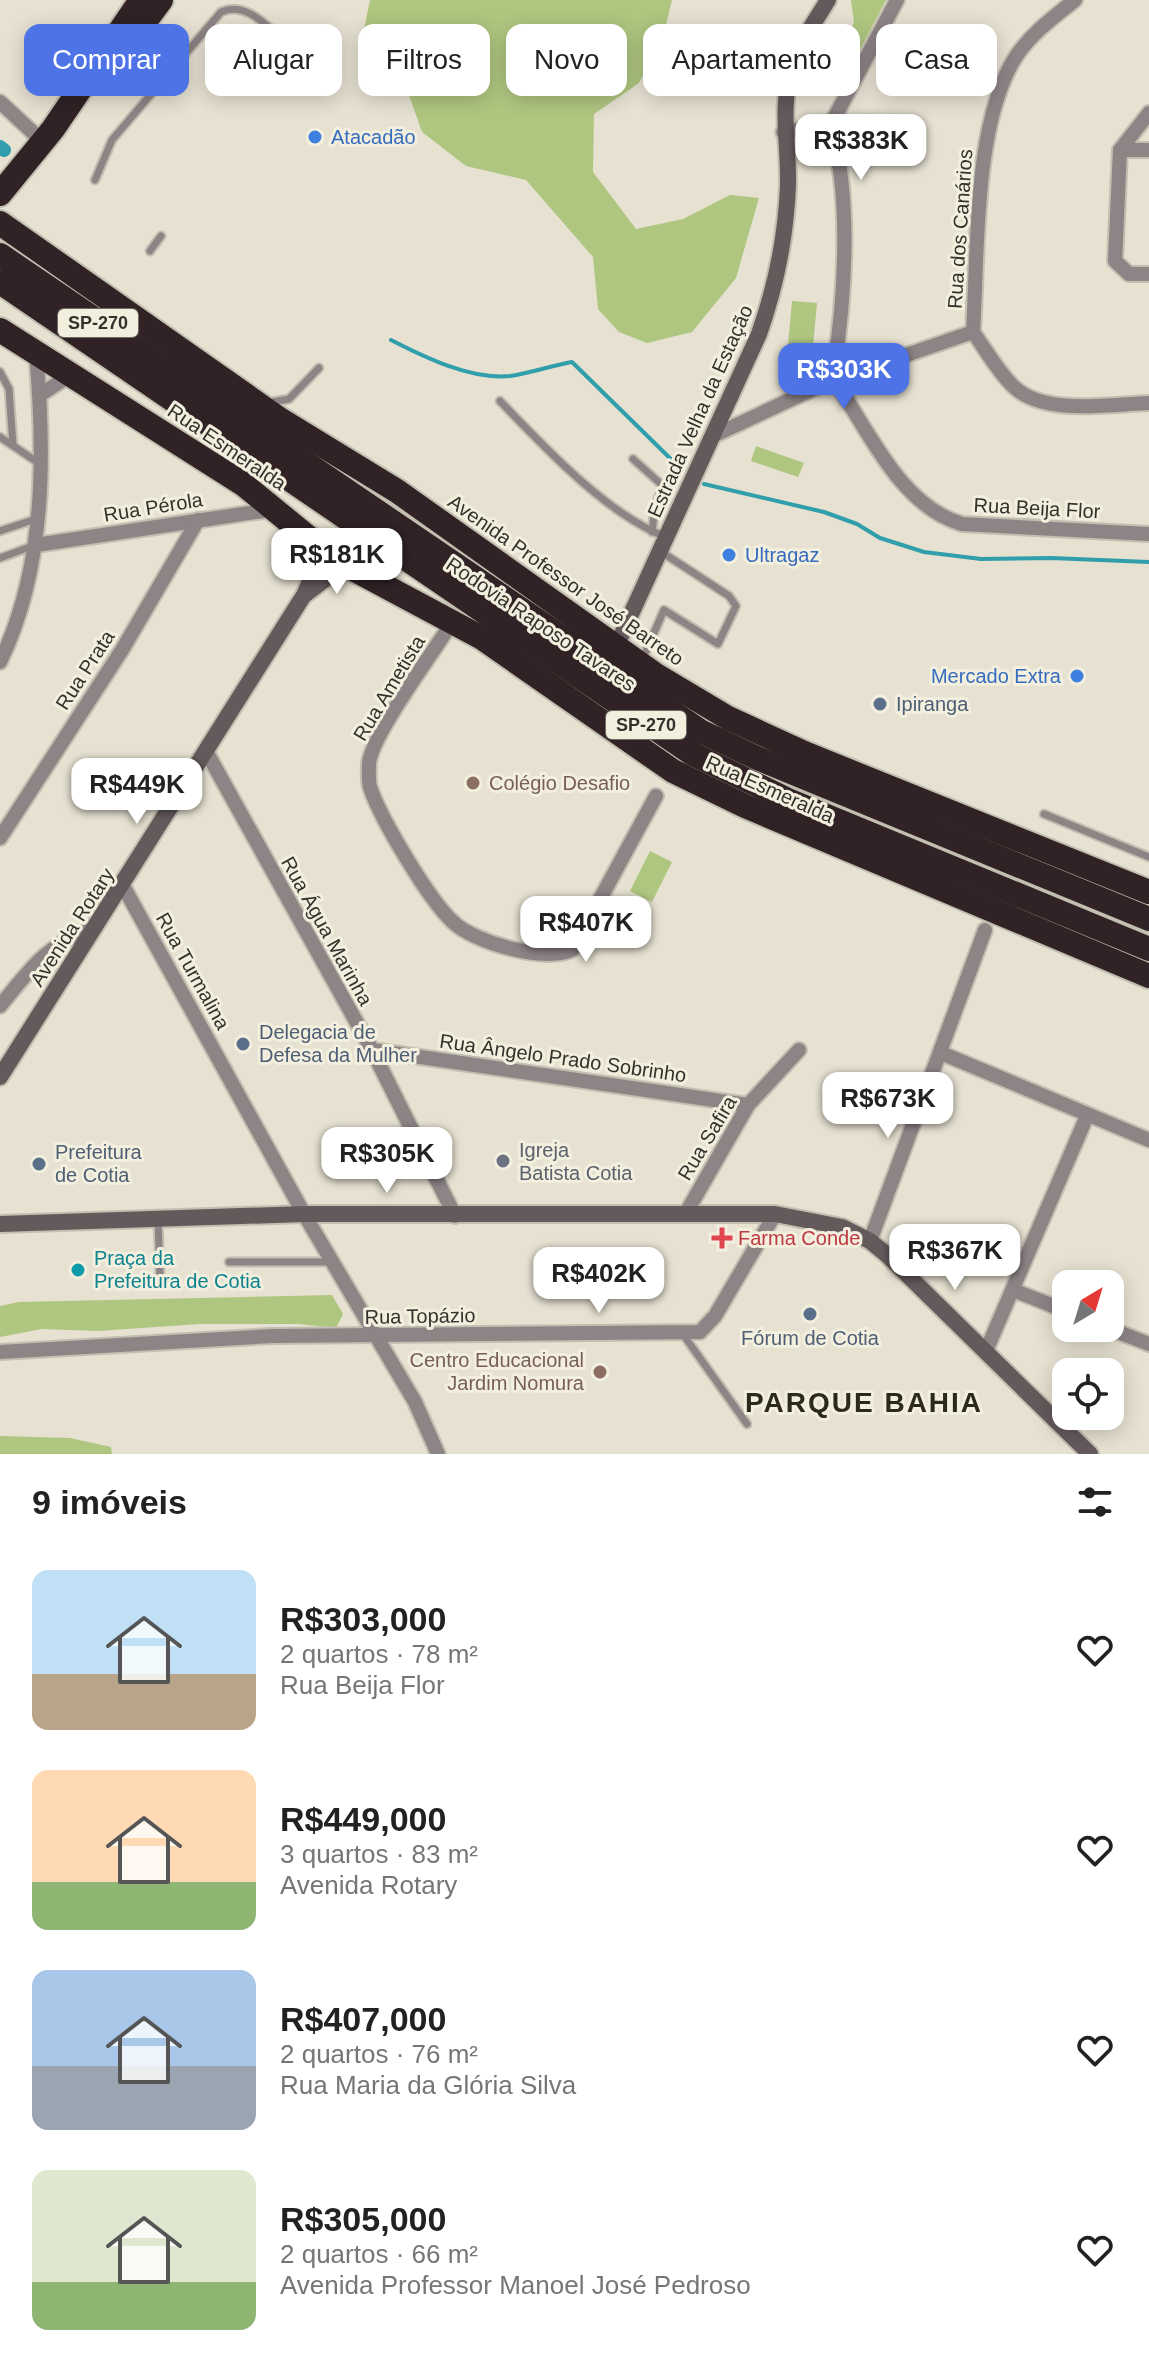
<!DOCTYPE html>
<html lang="pt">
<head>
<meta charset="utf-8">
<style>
	:root { --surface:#fff; --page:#f6f6f6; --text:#222; --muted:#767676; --accent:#4d73e6 }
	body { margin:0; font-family:Helvetica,sans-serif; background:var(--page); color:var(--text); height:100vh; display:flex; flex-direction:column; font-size:30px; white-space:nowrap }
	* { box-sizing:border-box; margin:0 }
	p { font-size:26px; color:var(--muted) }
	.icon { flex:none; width:44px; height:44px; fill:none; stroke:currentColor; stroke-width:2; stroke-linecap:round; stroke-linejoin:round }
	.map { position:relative; height:1454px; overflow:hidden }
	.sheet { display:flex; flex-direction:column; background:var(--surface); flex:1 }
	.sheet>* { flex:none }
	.banner { position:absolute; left:24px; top:24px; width:1102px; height:72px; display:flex; gap:16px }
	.needle { width:52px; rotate:38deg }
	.tools { position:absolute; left:1052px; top:1270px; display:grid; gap:16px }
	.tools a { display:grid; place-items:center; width:72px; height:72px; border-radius:16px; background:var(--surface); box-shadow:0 4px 20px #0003; font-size:40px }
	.price { position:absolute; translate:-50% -68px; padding:0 18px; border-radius:16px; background:#fff; color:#222; font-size:26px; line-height:52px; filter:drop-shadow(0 2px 4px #0008) }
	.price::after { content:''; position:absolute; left:50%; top:48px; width:24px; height:18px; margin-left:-12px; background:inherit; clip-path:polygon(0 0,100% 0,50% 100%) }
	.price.selected { background:var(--accent); color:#fff }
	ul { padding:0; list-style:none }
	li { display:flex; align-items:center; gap:24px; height:200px; padding:0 32px }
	li span { display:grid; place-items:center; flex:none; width:224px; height:160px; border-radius:16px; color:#555 }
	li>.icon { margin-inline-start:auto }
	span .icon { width:96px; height:96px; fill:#fffc; stroke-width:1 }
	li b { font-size:34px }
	h2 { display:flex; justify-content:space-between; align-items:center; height:96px; padding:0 32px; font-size:34px }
	.chip { padding:0 28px; border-radius:16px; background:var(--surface); box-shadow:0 4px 20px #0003; font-size:28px; line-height:72px }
	.chip.selected { background:var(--accent); color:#fff }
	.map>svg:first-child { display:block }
	.green { fill:#afc680 }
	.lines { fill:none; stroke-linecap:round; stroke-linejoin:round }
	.stream { stroke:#309eab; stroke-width:4 }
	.canal { stroke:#309eab; stroke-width:14 }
	.lane-casing { stroke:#c2beb0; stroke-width:11 }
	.street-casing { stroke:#c2beb0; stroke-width:18 }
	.secondary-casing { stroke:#c2beb0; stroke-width:20 }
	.highway-casing { stroke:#c2beb0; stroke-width:28 }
	.lane { stroke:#8d8486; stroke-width:7 }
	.street { stroke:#8d8486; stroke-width:14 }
	.secondary { stroke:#64595b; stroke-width:16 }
	.highway { stroke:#302225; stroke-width:24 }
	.shop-dot { fill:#3f7fe0; stroke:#f3efde; stroke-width:3 }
	.service-dot { fill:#5c6f8a; stroke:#f3efde; stroke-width:3 }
	.education-dot { fill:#8d6e63; stroke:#f3efde; stroke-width:3 }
	.worship-dot { fill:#6b7280; stroke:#f3efde; stroke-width:3 }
	.health-dot { fill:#e0444e; stroke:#f3efde; stroke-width:3 }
	.culture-dot { fill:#0f9aa8; stroke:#f3efde; stroke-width:3 }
	.labels { text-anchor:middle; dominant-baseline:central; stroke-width:6; stroke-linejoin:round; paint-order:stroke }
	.shield { fill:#f3efde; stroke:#6d6b61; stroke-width:2 }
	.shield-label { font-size:18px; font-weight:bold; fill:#34322c }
	.shop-label { font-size:20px; fill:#366cbe; stroke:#f3efde; text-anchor:start }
	.street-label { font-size:20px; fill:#34322c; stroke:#f3efde }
	.service-label { font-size:20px; fill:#4e5e75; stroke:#f3efde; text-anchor:start }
	.education-label { font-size:20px; fill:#785e54; stroke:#f3efde; text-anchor:start }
	.worship-label { font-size:20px; fill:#5b616d; stroke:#f3efde; text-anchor:start }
	.health-label { font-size:20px; fill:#be3a42; stroke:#f3efde; text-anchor:start }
	.culture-label { font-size:20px; fill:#0d838f; stroke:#f3efde; text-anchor:start }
	.district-label { font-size:28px; font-weight:bold; letter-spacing:2px; fill:#2d291c; stroke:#f3efde }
</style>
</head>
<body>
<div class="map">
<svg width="1149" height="1454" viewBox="0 0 1149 1454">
	<rect width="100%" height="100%" fill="#e6e1d1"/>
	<!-- green -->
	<g class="green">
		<path d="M 370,0 L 672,0 L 664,33 L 639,83 L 594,114 L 593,172 L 636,229 L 683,219 L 730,195 L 759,198 L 736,278 L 692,332 L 647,343 L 619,332 L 598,309 L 593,257 L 526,180 L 466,166 L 422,132 L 409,95 L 359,54 Z"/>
		<path d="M 851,0 L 886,0 L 844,80 L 835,67 L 854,22 Z"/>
		<path d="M 792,301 L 817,303 L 813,346 L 788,344 Z"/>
		<path d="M 756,446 L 804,463 L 798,477 L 751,461 Z"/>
		<path d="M 650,851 L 672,862 L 652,902 L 630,891 Z"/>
		<path d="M 332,1295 L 343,1314 L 336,1328 L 298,1324 L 200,1324 L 98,1331 L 42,1329 L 0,1337 L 0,1306 L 19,1302 Z"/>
		<path d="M 0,1436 L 70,1438 L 111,1447 L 112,1454 L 0,1454 Z"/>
	</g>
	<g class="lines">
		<!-- stream -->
		<g class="stream">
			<path d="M 391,340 C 424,357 471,380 510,376 C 530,373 551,366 572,362 L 680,468"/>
			<path d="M 704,484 L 824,512 L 857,524 L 880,538 L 924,552 L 981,559 L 1051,558 L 1149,562"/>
		</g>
		<!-- canal -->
		<path class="canal" d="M 0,147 L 4,150"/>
		<!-- lane casing -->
		<g class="lane-casing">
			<g id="lane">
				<path d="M 95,180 L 112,140 L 221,12 C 247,0 269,29 288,44"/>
				<path d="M 150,251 L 161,236"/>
				<path d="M 0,372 L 9,389 L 13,445"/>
				<path d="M 500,401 C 542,445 608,515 664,536"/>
				<path d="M 272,402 L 289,399 L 319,368"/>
				<path d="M 0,437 L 40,464"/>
				<path d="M 633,459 L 663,486 L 655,507 L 652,532"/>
				<path d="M 0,531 L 36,519"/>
				<path d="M 0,558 L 35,545"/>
				<path d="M 643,658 L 664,610 L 718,644 L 736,606 L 729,596 L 660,551"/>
				<path d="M 1044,814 L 1149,857"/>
				<path d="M 229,1262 L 332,1262"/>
				<path d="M 133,1282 L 156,1280 L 160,1274 L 158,1220"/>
				<path d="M 682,1333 L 747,1424"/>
			</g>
		</g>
		<!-- street casing -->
		<g class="street-casing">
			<g id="street">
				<path d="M 1075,0 C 1054,17 1032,33 1017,55 C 973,121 978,253 973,332 C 986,350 998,372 1014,387 C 1045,416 1110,404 1149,403"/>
				<path d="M 0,102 L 43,142"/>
				<path d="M 1149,113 L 1120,150 L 1115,261 L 1129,274 L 1149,274"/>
				<path d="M 783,132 L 830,126"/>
				<path d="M 1120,150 L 1149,150"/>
				<path d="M 834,368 C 845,298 852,193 830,126 L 897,0"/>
				<path d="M 848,375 L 973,332"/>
				<path d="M 842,392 C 873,440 904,507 962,524 L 1149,534"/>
				<path d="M 40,395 L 73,373"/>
				<path d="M 713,436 L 824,384"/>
				<path d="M 36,545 L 276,509"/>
				<path d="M 453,621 C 435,650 372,734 369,763 C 369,770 368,780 370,787 C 380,818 429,900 453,922 C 473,942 548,964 573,949 L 656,796"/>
				<path d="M 0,662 C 46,567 45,454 36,352"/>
				<path d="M 206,751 L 372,1050 L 455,1216"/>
				<path d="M 0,838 L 122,650 L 198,520"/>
				<path d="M 122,884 L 304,1214 L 415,1402 L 438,1454"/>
				<path d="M 0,1006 C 30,970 46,944 93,929"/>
				<path d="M 372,1050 L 748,1105"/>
				<path d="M 941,1053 L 1149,1140"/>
				<path d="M 686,1213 L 748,1105 L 799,1050"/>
				<path d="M 870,1241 L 985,930"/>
				<path d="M 1013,1290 L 1066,1311"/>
				<path d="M 1108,1328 L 1149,1344"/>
				<path d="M 986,1351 L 1087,1116"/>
				<path d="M 0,1352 L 272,1336 L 700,1332 L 715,1316 L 775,1214"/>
			</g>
		</g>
		<!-- secondary casing -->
		<g class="secondary-casing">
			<g id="secondary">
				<path d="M 306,594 L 344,565"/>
				<path d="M 616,647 L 759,334 C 776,286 786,237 788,185 C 789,141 779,109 793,64 C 800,42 816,20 828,0"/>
				<path d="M 0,1077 L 304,595 L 324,551"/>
				<path d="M 0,1224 L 304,1214 L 775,1214 L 842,1227 L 870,1241 L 887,1255 L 1090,1454"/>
			</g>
		</g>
		<!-- highway casing -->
		<g class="highway-casing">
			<g id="highway">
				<path d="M 138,31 L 161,0"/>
				<path d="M 0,194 L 53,129 L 141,0"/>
				<path d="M 0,223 L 281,420 L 397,491 L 656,675 L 728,718 L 804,753 L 1149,892"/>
				<path d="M 0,255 L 700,731 L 757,758 L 1149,919"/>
				<path d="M 0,282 L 693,754 L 788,800 L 1149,949"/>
				<path d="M 0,330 L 243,484 L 336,560 L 482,638 L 673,771 L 745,806 L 1149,976"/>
			</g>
		</g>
		<!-- lane -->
		<use href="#lane" class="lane"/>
		<!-- street -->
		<use href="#street" class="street"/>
		<!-- secondary -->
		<use href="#secondary" class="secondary"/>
		<!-- highway -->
		<use href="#highway" class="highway"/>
	</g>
	<!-- markers -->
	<g class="shop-dot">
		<circle cx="315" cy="137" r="8"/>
		<circle cx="729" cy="555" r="8"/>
		<circle cx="1077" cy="676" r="8"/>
	</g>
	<g class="service-dot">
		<circle cx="880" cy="704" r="8"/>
		<circle cx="243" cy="1044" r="8"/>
		<circle cx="39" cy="1164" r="8"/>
		<circle cx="810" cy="1314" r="8"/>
	</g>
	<g class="education-dot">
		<circle cx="473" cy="783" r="8"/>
		<circle cx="600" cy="1372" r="8"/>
	</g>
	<circle class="worship-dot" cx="503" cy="1161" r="8"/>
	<path class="health-dot" d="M718 1226h8v8h8v8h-8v8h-8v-8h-8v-8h8z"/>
	<circle class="culture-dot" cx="78" cy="1270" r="8"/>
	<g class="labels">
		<!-- shield labels -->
		<g class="shield">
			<rect x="58" y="309" width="80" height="28" rx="6"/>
			<rect x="606" y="711" width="80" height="28" rx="6"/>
		</g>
		<g class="shield-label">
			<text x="98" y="323">SP-270</text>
			<text x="646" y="725">SP-270</text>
		</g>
		<!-- shop labels -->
		<g class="shop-label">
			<text x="331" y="137">Atacadão</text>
			<text x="745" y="555">Ultragaz</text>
			<text x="1061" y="676" text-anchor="end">Mercado Extra</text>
		</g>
		<!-- street labels -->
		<g class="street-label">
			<text transform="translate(960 229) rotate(-86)">Rua dos Canários</text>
			<text transform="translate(700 411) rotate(-66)">Estrada Velha da Estação</text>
			<text transform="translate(227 447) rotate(34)">Rua Esmeralda</text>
			<text transform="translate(153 507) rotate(-9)">Rua Pérola</text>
			<text transform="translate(1037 508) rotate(3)">Rua Beija Flor</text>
			<text transform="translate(566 580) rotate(35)">Avenida Professor José Barreto</text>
			<text transform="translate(541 624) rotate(34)">Rodovia Raposo Tavares</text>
			<text transform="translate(85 670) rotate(-57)">Rua Prata</text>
			<text transform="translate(389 688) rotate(-59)">Rua Ametista</text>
			<text transform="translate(770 789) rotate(24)">Rua Esmeralda</text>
			<text transform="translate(72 927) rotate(-57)">Avenida Rotary</text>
			<text transform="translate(327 931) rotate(61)">Rua Água Marinha</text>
			<text transform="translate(193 971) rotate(61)">Rua Turmalina</text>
			<text transform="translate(563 1058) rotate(8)">Rua Ângelo Prado Sobrinho</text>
			<text transform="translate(707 1138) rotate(-59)">Rua Safira</text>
			<text transform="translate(420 1316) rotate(-1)">Rua Topázio</text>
		</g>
		<!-- service labels -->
		<g class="service-label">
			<text x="896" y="704">Ipiranga</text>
			<text x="259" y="1032">Delegacia de<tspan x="259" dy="23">Defesa da Mulher</tspan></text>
			<text x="55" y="1152">Prefeitura<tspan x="55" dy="23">de Cotia</tspan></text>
			<text x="810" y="1338" text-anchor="middle">Fórum de Cotia</text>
		</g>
		<!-- education labels -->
		<g class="education-label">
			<text x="489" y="783">Colégio Desafio</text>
			<text x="584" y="1360" text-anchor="end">Centro Educacional<tspan x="584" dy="23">Jardim Nomura</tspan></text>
		</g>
		<!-- worship labels -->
		<g class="worship-label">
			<text x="519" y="1150">Igreja<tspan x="519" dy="23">Batista Cotia</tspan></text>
		</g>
		<!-- health labels -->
		<g class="health-label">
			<text x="738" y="1238">Farma Conde</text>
		</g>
		<!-- culture labels -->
		<g class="culture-label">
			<text x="94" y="1258">Praça da<tspan x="94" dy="23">Prefeitura de Cotia</tspan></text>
		</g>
		<!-- district labels -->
		<g class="district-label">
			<text x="864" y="1402">PARQUE BAHIA</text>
		</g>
	</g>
</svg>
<div class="tools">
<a><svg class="needle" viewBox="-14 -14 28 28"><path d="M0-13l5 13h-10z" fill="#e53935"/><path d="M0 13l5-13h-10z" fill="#767676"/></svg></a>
<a><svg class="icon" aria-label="locate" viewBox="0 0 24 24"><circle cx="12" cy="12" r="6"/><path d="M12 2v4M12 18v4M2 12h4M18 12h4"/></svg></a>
</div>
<b class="price" style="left:861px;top:182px">R$383K</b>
<b class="price selected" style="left:844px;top:411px">R$303K</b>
<b class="price" style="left:337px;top:596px">R$181K</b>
<b class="price" style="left:137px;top:826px">R$449K</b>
<b class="price" style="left:586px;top:964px">R$407K</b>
<b class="price" style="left:888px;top:1140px">R$673K</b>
<b class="price" style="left:387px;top:1195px">R$305K</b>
<b class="price" style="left:955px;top:1292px">R$367K</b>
<b class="price" style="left:599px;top:1315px">R$402K</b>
<div class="banner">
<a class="chip selected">Comprar</a>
<a class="chip">Alugar</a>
<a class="chip">Filtros</a>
<a class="chip">Novo</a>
<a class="chip">Apartamento</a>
<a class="chip">Casa</a>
</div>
</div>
<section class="sheet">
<h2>9 imóveis<svg class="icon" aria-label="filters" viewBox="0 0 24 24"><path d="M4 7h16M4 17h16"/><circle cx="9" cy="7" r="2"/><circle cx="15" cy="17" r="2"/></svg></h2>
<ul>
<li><span style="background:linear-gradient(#bfe0f5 65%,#b9a48a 0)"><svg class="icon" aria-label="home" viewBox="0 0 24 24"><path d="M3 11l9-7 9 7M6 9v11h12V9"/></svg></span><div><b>R$303,000</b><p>2 quartos · 78 m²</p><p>Rua Beija Flor</p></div><svg class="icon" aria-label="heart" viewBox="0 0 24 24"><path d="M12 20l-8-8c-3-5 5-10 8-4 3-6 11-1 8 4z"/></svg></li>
<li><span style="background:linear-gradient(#ffd9b3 70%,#8fb573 0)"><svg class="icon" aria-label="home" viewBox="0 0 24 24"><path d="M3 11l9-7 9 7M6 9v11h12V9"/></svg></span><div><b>R$449,000</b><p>3 quartos · 83 m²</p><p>Avenida Rotary</p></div><svg class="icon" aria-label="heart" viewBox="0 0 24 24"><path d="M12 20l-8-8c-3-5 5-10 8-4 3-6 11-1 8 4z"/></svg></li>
<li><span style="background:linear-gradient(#a9c7e8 60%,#9aa5b1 0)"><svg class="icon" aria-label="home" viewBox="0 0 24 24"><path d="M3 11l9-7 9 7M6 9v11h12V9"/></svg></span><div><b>R$407,000</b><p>2 quartos · 76 m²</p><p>Rua Maria da Glória Silva</p></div><svg class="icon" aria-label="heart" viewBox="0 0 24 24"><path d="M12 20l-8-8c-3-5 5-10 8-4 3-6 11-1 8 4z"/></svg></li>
<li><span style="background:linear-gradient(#dfe7d0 70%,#8fb573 0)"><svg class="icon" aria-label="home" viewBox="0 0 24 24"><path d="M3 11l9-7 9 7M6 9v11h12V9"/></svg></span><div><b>R$305,000</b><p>2 quartos · 66 m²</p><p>Avenida Professor Manoel José Pedroso</p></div><svg class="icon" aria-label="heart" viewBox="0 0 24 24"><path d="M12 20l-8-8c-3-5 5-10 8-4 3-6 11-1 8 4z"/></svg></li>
</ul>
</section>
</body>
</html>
